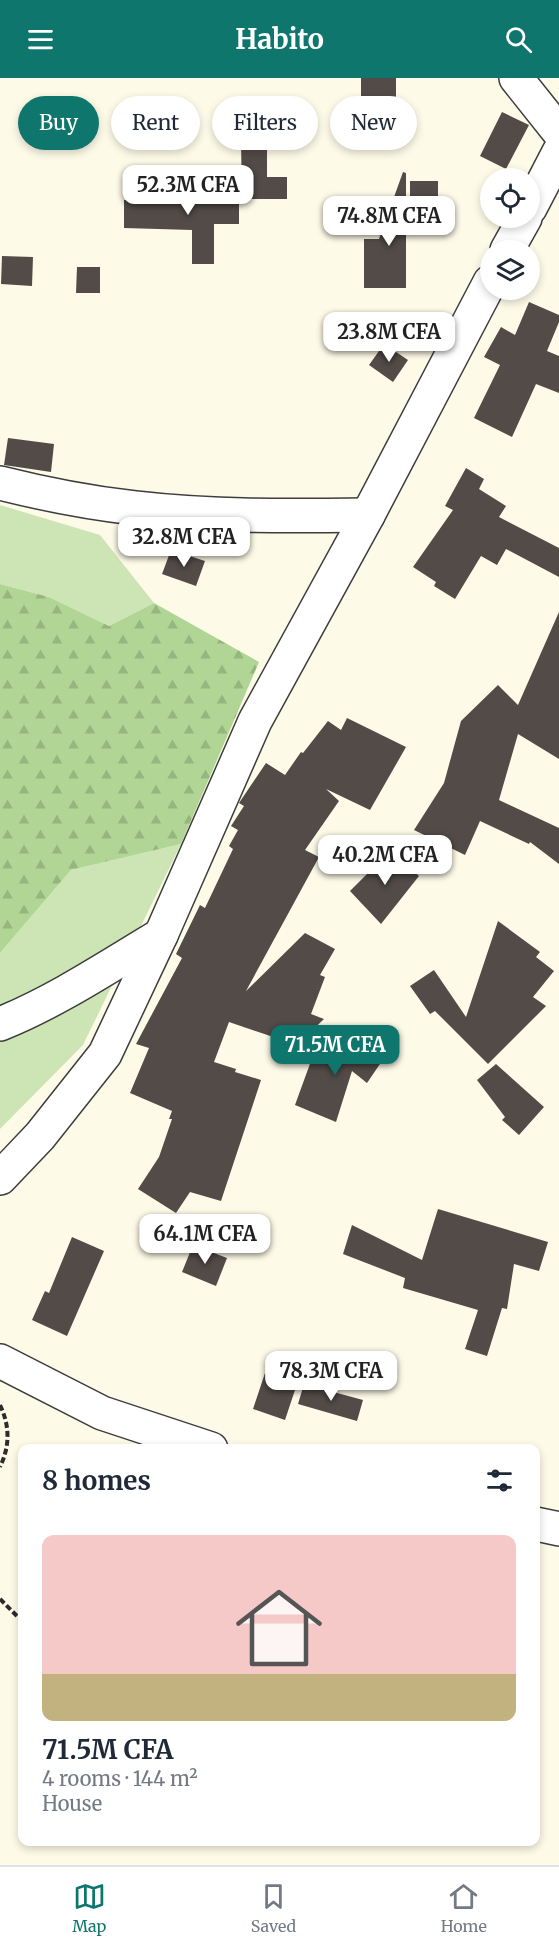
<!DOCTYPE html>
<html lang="en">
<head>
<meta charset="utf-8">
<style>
	:root { --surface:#fff; --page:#f6f6f7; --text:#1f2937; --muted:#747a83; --line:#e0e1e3; --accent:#0f766e }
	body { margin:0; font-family:Merriweather,serif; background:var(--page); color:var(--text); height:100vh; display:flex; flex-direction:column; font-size:22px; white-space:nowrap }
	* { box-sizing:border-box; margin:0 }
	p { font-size:20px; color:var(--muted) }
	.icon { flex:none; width:33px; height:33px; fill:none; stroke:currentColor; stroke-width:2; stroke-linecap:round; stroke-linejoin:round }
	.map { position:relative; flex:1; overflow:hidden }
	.details { position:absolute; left:18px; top:1366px; width:522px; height:402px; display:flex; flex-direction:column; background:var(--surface); border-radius:12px; box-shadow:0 3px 9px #0003 }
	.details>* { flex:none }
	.hud { position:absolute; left:18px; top:18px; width:524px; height:54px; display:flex; gap:12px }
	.buttons { position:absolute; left:480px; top:90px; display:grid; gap:12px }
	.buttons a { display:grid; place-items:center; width:60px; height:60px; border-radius:50%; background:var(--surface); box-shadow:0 3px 9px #0003; font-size:30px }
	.price { position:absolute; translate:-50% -51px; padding:0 14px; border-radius:12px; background:#fff; color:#222; font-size:20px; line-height:39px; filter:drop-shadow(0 2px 3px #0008) }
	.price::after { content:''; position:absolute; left:50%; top:36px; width:18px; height:14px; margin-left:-9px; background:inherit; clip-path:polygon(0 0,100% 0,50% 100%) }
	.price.on { background:var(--accent); color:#fff }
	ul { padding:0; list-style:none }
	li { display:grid; align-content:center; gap:12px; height:318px; padding:0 24px }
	li span { display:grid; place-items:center; height:186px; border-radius:12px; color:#555 }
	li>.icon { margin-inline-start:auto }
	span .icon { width:108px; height:108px; fill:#fffc; stroke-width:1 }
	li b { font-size:26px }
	h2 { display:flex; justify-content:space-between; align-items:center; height:72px; padding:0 24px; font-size:26px }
	.chip { padding:0 21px; border-radius:27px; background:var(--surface); box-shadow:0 3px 9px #0003; font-size:21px; line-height:54px }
	.chip.on { background:var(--accent); color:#fff }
	header { display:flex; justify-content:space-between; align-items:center; height:78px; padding:0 24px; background:var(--accent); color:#fff; font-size:27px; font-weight:700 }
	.dock { display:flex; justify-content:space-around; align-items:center; height:84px; border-top:2px solid var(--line); background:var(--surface); font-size:16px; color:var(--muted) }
	.dock a { display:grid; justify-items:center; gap:3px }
	.dock .on { color:var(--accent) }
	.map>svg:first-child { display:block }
	.grass { fill:#cde5b5 }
	.forest { fill:url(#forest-firs) }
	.building { fill:#524b47 }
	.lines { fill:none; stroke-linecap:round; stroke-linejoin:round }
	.minor-casing { stroke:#3d3d3d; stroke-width:36 }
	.path { stroke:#2c2c2c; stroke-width:4; stroke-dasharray:6 3; stroke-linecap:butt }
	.minor { stroke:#fff; stroke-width:33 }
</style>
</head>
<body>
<header><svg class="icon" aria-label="menu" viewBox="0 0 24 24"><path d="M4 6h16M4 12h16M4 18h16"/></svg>Habito<svg class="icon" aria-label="search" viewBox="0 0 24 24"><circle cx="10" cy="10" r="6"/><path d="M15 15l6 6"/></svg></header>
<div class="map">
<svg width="559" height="1787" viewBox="0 0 559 1787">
	<defs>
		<pattern id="forest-firs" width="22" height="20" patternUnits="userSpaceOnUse" patternTransform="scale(1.5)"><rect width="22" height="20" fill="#b0d595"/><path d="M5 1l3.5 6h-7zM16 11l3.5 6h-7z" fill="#96b67f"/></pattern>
	</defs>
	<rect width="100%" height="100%" fill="#fefae8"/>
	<!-- grass -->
	<g class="grass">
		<path d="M 0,427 L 100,457 L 154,525 L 109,548 L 49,519 L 0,506 Z"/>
		<path d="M 181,766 L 83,967 L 0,1051 L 0,875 L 71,792 Z"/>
	</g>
	<!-- forest -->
	<path class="forest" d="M 0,506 L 49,519 L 109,548 L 154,525 L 259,584 L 181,766 L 71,792 L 0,875 Z"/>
	<!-- building -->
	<g class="building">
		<path d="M 361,0 L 396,0 L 396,24 L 361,25 Z"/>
		<path d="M 502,34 L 529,47 L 506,91 L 480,78 Z"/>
		<path d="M 241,63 L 267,63 L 267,99 L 287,99 L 287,121 L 242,121 Z"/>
		<path d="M 403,94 L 406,95 L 406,210 L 364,210 L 364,161 L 379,161 Z"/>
		<rect x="410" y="103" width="28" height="26"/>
		<path d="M 177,109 L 239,109 L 239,146 L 214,146 L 214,186 L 192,186 L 192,152 L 124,150 L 124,122 L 177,122 Z"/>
		<path d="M 2,178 L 33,179 L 32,208 L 1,206 Z"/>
		<path d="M 77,189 L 100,189 L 100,215 L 76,215 Z"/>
		<path d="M 529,224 L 559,237 L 559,244 L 547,273 L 559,278 L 559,315 L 536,306 L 512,359 L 474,340 L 500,287 L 484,279 L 501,249 L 515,257 Z"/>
		<path d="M 384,266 L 408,282 L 393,304 L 369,287 Z"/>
		<path d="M 8,360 L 54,366 L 51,394 L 4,387 Z"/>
		<path d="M 466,390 L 484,401 L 479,411 L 506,428 L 499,439 L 559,470 L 559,499 L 506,471 L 497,487 L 481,478 L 455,521 L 434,508 L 436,504 L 413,489 L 453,432 L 445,428 Z"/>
		<path d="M 171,472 L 205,483 L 196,508 L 162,496 Z"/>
		<path d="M 559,534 L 559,681 L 518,656 L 499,722 L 559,750 L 559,786 L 530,764 L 529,766 L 480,743 L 465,777 L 414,752 L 444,705 L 461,643 L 498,607 L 518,627 Z"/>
		<path d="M 347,640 L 406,669 L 370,732 L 326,711 L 339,723 L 305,772 L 319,779 L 246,913 L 305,855 L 335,871 L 320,897 L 325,899 L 311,936 L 324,941 L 297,967 L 229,944 L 214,984 L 236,991 L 235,994 L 261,1002 L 221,1123 L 190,1114 L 176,1135 L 138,1111 L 159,1079 L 172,1041 L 169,1041 L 172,1033 L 130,1015 L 149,970 L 136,966 L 182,880 L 176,876 L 200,827 L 205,830 L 233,771 L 229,768 L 238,752 L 231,748 L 244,728 L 239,725 L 241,722 L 266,685 L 285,697 L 301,674 L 303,675 L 328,643 L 341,652 Z"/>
		<path d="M 391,772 L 419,798 L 381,846 L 350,813 Z"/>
		<path d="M 498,843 L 540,874 L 536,879 L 554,893 L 533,919 L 546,928 L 488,986 L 435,933 L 430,936 L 410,908 L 434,892 L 466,939 Z"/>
		<path d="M 339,957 L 357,971 L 362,964 L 384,980 L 367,1005 L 352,993 L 336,1044 L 295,1027 L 315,972 Z"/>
		<path d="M 496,986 L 544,1029 L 519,1057 L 502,1042 L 505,1039 L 477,1002 Z"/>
		<path d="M 438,1131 L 548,1164 L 539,1193 L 514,1186 L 507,1231 L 502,1230 L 487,1278 L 465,1271 L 478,1232 L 403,1210 L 405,1200 L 343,1176 L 352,1147 L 422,1182 Z"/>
		<path d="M 72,1159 L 104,1173 L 67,1258 L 32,1242 L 45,1213 L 49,1215 Z"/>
		<path d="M 193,1167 L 227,1180 L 216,1208 L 182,1194 Z"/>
		<path d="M 265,1295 L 297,1306 L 285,1342 L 253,1331 Z"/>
		<path d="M 304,1306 L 363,1322 L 357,1343 L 298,1326 Z"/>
	</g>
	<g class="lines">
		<!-- minor casing -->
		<g class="minor-casing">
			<g id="minor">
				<path d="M 516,0 L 559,54"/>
				<path d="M 530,130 L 559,74"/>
				<path d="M 507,172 L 525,140"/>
				<path d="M 0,405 C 44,416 90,425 135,430 C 212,439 290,438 368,437"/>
				<path d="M 0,946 C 57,923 109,888 161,857"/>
				<path d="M 0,1100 L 40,1058 L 105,976 L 161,857 L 255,643 L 368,437 L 490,204"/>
				<path d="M 0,1283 L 102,1335 L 211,1371"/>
				<path d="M 536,1446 L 559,1451"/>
			</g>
		</g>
		<!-- path -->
		<g class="path">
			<path d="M 0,1327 C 10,1348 10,1368 0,1389"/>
			<path d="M 0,1521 L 22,1543"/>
		</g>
		<!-- minor -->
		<use href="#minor" class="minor"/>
	</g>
</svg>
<div class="buttons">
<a><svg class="icon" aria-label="locate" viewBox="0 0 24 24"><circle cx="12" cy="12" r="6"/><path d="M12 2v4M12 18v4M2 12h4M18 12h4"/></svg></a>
<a><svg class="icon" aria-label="layers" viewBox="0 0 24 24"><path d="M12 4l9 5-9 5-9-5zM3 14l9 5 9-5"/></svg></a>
</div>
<b class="price" style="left:188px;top:138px">52.3M CFA</b>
<b class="price" style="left:389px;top:169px">74.8M CFA</b>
<b class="price" style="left:389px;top:285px">23.8M CFA</b>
<b class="price" style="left:184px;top:490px">32.8M CFA</b>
<b class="price" style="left:385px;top:808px">40.2M CFA</b>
<b class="price on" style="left:335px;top:998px">71.5M CFA</b>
<b class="price" style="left:205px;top:1187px">64.1M CFA</b>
<b class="price" style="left:331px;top:1324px">78.3M CFA</b>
<div class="hud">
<a class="chip on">Buy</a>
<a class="chip">Rent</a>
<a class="chip">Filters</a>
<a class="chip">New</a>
</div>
<section class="details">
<h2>8 homes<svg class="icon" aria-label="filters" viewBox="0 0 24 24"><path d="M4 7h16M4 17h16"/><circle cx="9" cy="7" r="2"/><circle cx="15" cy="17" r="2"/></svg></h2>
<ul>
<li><span style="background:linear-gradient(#f6c9c9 75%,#c2b280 0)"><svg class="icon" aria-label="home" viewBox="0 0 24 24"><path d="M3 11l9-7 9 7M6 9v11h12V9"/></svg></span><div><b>71.5M CFA</b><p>4 rooms · 144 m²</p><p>House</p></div></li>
</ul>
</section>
</div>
<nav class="dock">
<a class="on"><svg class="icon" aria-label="map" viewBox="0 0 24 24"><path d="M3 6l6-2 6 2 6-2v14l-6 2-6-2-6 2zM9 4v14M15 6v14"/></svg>Map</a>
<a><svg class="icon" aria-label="saved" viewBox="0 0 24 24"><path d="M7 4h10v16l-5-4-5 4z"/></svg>Saved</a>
<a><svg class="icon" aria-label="home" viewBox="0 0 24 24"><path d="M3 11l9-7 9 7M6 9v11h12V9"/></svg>Home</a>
</nav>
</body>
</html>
